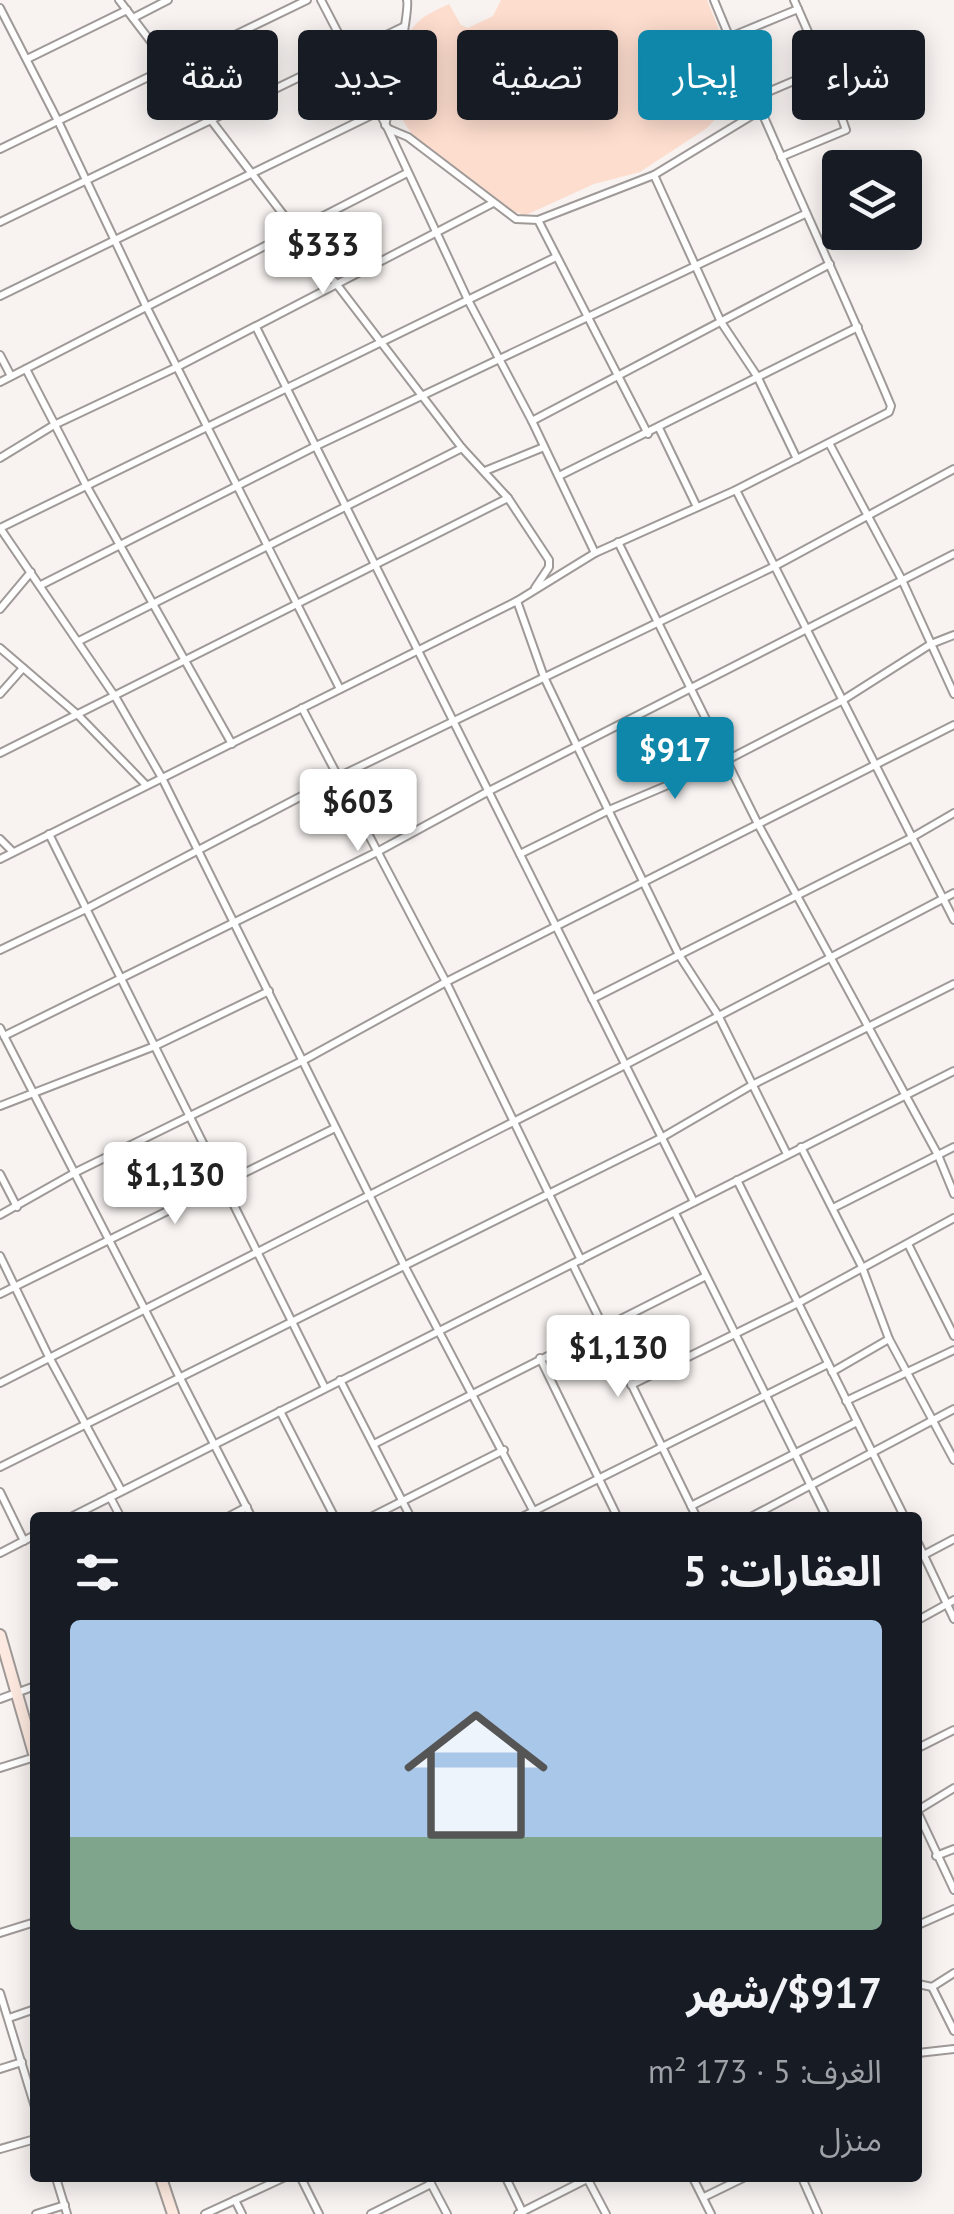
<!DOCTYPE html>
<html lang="ar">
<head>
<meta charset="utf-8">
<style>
	:root { --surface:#171b24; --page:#242831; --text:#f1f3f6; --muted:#9ea1a6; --line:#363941; --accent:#0f87ab }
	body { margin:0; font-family:"PT Sans","Noto Sans Arabic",sans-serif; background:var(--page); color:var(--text); direction:rtl; height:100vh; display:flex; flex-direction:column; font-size:38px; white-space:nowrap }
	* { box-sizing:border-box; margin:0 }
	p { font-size:32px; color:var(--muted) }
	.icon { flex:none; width:55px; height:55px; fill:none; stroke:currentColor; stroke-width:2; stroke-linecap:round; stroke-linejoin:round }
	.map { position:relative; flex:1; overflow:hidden; direction:ltr }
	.drawer { position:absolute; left:30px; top:1512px; width:892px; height:670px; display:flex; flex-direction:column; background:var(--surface); border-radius:10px; box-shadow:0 5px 25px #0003; direction:rtl }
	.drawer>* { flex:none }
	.banner { position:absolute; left:30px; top:30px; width:895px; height:90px; direction:rtl; display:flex; gap:20px }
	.controls { position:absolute; left:822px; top:150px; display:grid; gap:20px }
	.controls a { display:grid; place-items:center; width:100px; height:100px; border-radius:10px; background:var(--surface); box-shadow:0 5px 25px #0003; font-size:50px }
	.price { position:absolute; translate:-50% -85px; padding:0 22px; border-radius:10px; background:#fff; color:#222; font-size:32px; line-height:65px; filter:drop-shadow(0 2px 5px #0008) }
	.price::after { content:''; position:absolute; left:50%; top:60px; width:30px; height:22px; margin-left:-15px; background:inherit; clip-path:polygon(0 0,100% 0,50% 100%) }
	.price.current { background:var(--accent); color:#fff }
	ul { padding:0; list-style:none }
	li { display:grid; align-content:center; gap:20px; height:530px; padding:0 40px }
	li+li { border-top:2px solid var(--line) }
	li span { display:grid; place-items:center; height:310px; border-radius:10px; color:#555 }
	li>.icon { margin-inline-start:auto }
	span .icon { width:180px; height:180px; fill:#fffc; stroke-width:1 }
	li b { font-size:42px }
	h2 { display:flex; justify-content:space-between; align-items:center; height:120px; padding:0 40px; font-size:42px }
	.chip { padding:0 35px; border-radius:10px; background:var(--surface); box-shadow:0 5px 25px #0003; font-size:35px; line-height:90px }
	.chip.current { background:var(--accent); color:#fff }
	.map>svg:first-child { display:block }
	.green { fill:#fdddce }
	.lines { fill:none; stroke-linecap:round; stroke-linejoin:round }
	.street-casing { stroke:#9f9a98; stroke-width:10 }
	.secondary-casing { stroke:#9f9a98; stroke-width:14 }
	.street { stroke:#fff; stroke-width:6 }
	.secondary { stroke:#fde9df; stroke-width:10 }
</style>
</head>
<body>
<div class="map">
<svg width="954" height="2214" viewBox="0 0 954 2214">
	<rect width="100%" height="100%" fill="#f8f3f1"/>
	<!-- green -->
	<path class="green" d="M 501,0 L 707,0 L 743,90 L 707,128 L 640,172 L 594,184 L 526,215 L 511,211 C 480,187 414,151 400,114 C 395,102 401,81 402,67 C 406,28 413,20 449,4 L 461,25 L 468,28 L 493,16 Z"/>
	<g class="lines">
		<!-- street casing -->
		<g class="street-casing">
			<g id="street">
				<path d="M 119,0 L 462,448 L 508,498 L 549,560 L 549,567 L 535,588"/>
				<path d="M 321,0 L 388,129 L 468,300 L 532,421 L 595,553"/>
				<path d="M 0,8 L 58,121 L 146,306 L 340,689"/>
				<path d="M 133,18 L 168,0"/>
				<path d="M 730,37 L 798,9"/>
				<path d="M 27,59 L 127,10"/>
				<path d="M 756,97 L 824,68"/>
				<path d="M 385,125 C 390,108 410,10 407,0"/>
				<path d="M 389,129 L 408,137 L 516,219 L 538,220 L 648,434"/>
				<path d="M 0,149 L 307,0"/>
				<path d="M 781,157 L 846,130 L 824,68 L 794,0"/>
				<path d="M 654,175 L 721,322 L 757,376 L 797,459"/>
				<path d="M 538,220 L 654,175 L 761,110"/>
				<path d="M 0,222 L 403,27"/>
				<path d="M 0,296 L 378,112"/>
				<path d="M 256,327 L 694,1202"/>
				<path d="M 0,355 L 11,376"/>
				<path d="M 26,369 L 86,485 L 232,744"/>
				<path d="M 0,382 L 407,173"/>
				<path d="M 532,421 L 830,264"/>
				<path d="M 659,428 L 697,507"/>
				<path d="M 829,443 L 902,580 L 954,694"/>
				<path d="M 0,458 L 54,425 L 177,367 L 493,203"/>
				<path d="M 485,471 L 544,447"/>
				<path d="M 559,476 L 858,327"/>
				<path d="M 736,490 L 954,920"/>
				<path d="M 0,528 L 116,698 L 162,778 L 404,1265 L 537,1518"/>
				<path d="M 0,528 L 556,257"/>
				<path d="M 618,542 L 759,826 L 938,1155 L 954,1194"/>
				<path d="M 41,585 L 314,447 L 805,214"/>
				<path d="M 517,601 L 544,677 L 577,746 L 679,955 L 718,1015 L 787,1154"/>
				<path d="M 0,609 L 31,572"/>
				<path d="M 79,641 L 462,448"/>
				<path d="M 0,648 L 78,715 L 146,785"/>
				<path d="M 0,694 L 23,668"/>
				<path d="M 302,708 L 446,982 L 581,1260"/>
				<path d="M 0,753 L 508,498"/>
				<path d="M 49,834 L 325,1388"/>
				<path d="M 0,839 L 13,852"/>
				<path d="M 520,854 L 609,810 L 727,760 L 843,700 L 931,644 L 954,635"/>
				<path d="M 0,859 L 517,601 L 595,553 L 736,490 L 889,412 L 891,406 C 834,270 770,137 714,0"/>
				<path d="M 0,950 L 86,909 L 338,777 L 775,566 L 954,469"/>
				<path d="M 592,999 L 911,838 L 954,813"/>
				<path d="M 0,1028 L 252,1518"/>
				<path d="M 4,1036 L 377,852 L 489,791 L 954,554"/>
				<path d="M 0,1106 L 155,1046 L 269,991"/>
				<path d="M 801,1147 L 862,1267 L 889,1339 L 954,1460"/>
				<path d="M 0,1174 L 17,1207"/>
				<path d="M 737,1180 L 905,1518"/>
				<path d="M 833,1208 L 954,1147"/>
				<path d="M 675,1213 L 827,1518"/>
				<path d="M 0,1215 L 76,1172 L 304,1060 L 446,982 L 954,725"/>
				<path d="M 908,1244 L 954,1336"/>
				<path d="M 0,1256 L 49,1357 L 121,1490"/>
				<path d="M 573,1265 L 697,1518"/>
				<path d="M 0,1294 L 335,1128"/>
				<path d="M 540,1358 L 618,1518"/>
				<path d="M 832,1372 L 889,1339"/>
				<path d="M 340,1380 L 411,1518"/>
				<path d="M 0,1383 L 625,1065 L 954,893"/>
				<path d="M 631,1385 L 798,1303 L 954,1218"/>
				<path d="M 846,1401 L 954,1350"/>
				<path d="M 280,1411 L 335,1518"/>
				<path d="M 374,1444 L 706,1276"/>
				<path d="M 0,1467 L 661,1138 L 752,1085 L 954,984"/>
				<path d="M 0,1492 L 24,1541"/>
				<path d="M 110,1497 L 121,1518"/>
				<path d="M 691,1506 L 857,1422"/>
				<path d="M 69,1518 L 954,1071"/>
				<path d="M 226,1518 L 247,1507"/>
				<path d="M 369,1518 L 504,1450"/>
				<path d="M 520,1518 L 828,1364"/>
				<path d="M 749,1518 L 954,1409"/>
				<path d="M 918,1543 L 954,1619"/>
				<path d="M 0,1553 L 35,1535"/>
				<path d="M 918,1558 L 954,1539"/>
				<path d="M 918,1620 L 954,1600"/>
				<path d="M 0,1699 L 35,1686"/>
				<path d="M 918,1748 L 954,1730"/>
				<path d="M 0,1768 L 35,1757"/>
				<path d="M 918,1810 L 954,1788"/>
				<path d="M 918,1813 L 954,1890"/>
				<path d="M 936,1856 L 954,1849"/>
				<path d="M 918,1925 L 954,1909"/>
				<path d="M 0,1933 L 35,1922"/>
				<path d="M 918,1984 L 932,1987 L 954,1973"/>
				<path d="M 932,1987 L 954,2031"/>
				<path d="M 0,1993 L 35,2107"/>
				<path d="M 9,2018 L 35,2009"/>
				<path d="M 918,2053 L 954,2049"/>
				<path d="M 0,2069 L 22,2062"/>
				<path d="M 0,2149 L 35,2139"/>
				<path d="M 56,2178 L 67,2214"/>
				<path d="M 301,2178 L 319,2214"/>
				<path d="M 428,2178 L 447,2214"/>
				<path d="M 506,2178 L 523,2213"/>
				<path d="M 587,2178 L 606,2214"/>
				<path d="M 693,2178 L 711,2214"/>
				<path d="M 802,2178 L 818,2214"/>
				<path d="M 704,2197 L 743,2178"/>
				<path d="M 235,2200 L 242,2214"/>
				<path d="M 36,2214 L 65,2205"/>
				<path d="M 205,2214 L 283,2178"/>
				<path d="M 371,2214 L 431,2184"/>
				<path d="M 518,2214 L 589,2178"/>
			</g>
		</g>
		<!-- secondary casing -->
		<g class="secondary-casing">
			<g id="secondary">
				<path d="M 0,1635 L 35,1757"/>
				<path d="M 161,2178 L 173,2214"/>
			</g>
		</g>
		<!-- street -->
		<use href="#street" class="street"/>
		<!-- secondary -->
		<use href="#secondary" class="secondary"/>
	</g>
</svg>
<div class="controls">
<a><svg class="icon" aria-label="layers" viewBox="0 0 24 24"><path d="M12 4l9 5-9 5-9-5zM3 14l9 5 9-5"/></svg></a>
</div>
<b class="price" style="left:323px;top:297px">$333</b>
<b class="price current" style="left:675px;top:802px">$917</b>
<b class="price" style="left:358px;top:854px">$603</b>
<b class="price" style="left:175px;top:1227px">$1,130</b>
<b class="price" style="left:618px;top:1400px">$1,130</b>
<div class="banner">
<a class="chip">شراء</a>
<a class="chip current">إيجار</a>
<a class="chip">تصفية</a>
<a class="chip">جديد</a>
<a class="chip">شقة</a>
</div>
<section class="drawer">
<h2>العقارات: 5<svg class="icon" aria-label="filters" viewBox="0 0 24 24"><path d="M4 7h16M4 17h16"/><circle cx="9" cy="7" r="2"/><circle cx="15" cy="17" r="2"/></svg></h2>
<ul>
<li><span style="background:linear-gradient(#a9c7e8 70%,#7fa58c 0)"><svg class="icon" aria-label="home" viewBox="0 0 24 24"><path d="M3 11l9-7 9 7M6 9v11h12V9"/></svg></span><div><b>$917/شهر</b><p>الغرف: 5 · 173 m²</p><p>منزل</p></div></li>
</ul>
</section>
</div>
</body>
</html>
